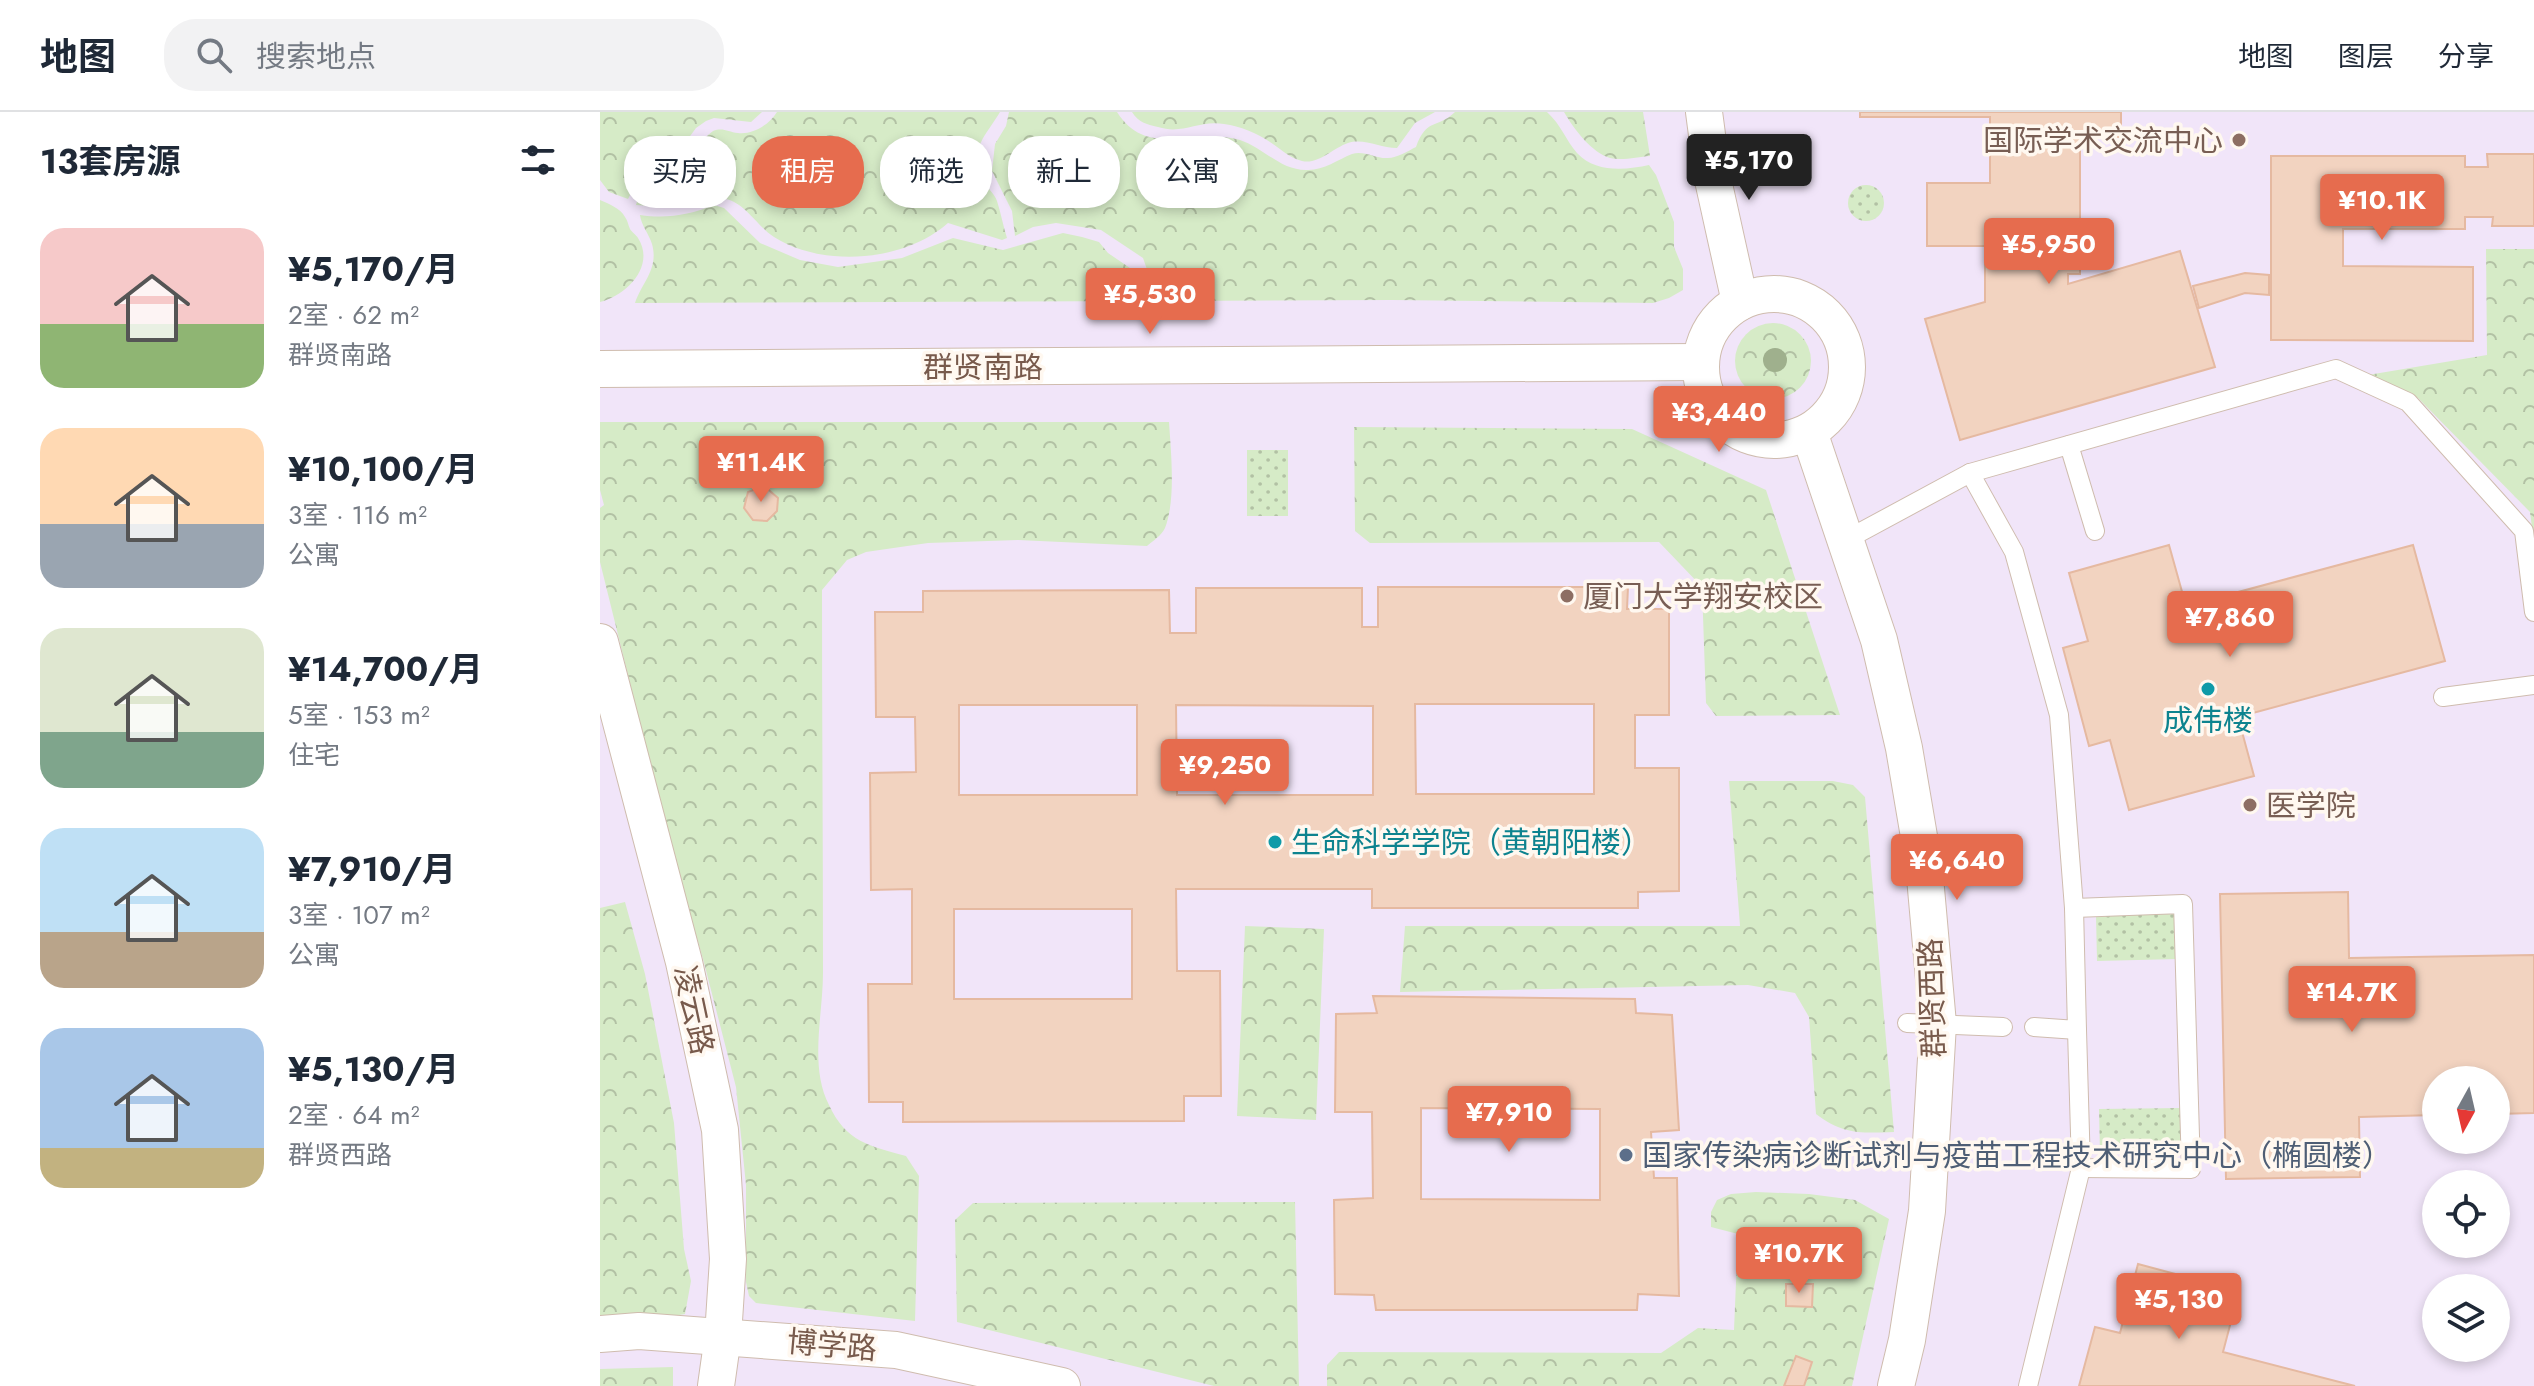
<!DOCTYPE html>
<html lang="zh">
<head>
<meta charset="utf-8">
<style>
	:root { --surface:#fff; --page:#f2f2f3; --text:#1f2937; --muted:#747a83; --line:#e0e1e3; --accent:#e66c4e }
	body { margin:0; font-family:Jost,"Noto Sans SC",sans-serif; background:var(--page); color:var(--text); height:100vh; display:flex; flex-direction:column; font-size:30px; white-space:nowrap }
	* { box-sizing:border-box; margin:0 }
	p { font-size:26px; color:var(--muted) }
	.icon { flex:none; width:44px; height:44px; fill:none; stroke:currentColor; stroke-width:2; stroke-linecap:round; stroke-linejoin:round }
	.map { position:relative; flex:1; overflow:hidden }
	.drawer { display:flex; flex-direction:column; background:var(--surface); width:600px }
	.drawer>* { flex:none }
	.top-card { position:absolute; left:24px; top:24px; width:760px; height:72px; display:flex; gap:16px }
	.needle { width:52px; rotate:188deg }
	.fabs { position:absolute; left:1822px; top:954px; display:grid; gap:16px }
	.fabs a { display:grid; place-items:center; width:88px; height:88px; border-radius:50%; background:var(--surface); box-shadow:0 4px 12px #0003; font-size:40px }
	.price { position:absolute; translate:-50% -68px; padding:0 18px; border-radius:8px; background:var(--accent); color:#fff; font-size:26px; line-height:52px; filter:drop-shadow(0 2px 4px #0008) }
	.price::after { content:''; position:absolute; left:50%; top:48px; width:24px; height:18px; margin-left:-12px; background:inherit; clip-path:polygon(0 0,100% 0,50% 100%) }
	.price.selected { background:#222; color:#fff }
	ul { padding:0; list-style:none }
	li { display:flex; align-items:center; gap:24px; height:200px; padding:0 40px }
	li span { display:grid; place-items:center; flex:none; width:224px; height:160px; border-radius:24px; color:#555 }
	li>.icon { margin-inline-start:auto }
	span .icon { width:96px; height:96px; fill:#fffc; stroke-width:1 }
	li b { font-size:34px }
	h2 { display:flex; justify-content:space-between; align-items:center; height:96px; padding:0 40px; font-size:34px }
	.pill { padding:0 28px; border-radius:32px; background:var(--surface); box-shadow:0 4px 12px #0003; font-size:28px; line-height:72px }
	.pill.selected { background:var(--accent); color:#fff }
	header { display:flex; align-items:center; gap:48px; box-sizing:border-box; height:112px; padding:0 40px; background:var(--surface); border-bottom:2px solid var(--line) }
	header strong { font-size:38px }
	nav { display:flex; gap:44px; margin-inline-start:auto; font-size:28px }
	.search { width:560px; height:72px; background:var(--page); display:flex; align-items:center; gap:20px; box-sizing:border-box; padding:0 28px; border-radius:32px; color:var(--muted); font-size:30px }
	main { display:flex; flex:1; min-height:0 }
	.map>svg:first-child { display:block }
	.education { fill:#f1e5f9; fill-rule:evenodd }
	.grass { fill:url(#grass-dots) }
	.forest { fill:url(#forest-crowns) }
	.building { fill:#f2d3c0; stroke:#e5b9a1; stroke-width:2; fill-rule:evenodd }
	.lines { fill:none; stroke-linecap:round; stroke-linejoin:round }
	.service-casing { stroke:#cfbcae; stroke-width:20 }
	.minor-casing { stroke:#cfbcae; stroke-width:38 }
	.service { stroke:#fff; stroke-width:18 }
	.minor { stroke:#fff; stroke-width:36 }
	.tree { fill:#9fb08d }
	.education-dot { fill:#8d6e63; stroke:#fff8f0; stroke-width:3 }
	.culture-dot { fill:#0f9aa8; stroke:#fff8f0; stroke-width:3 }
	.service-dot { fill:#5c6f8a; stroke:#fff8f0; stroke-width:3 }
	.labels { text-anchor:middle; dominant-baseline:central; stroke-width:7; stroke-linejoin:round; paint-order:stroke }
	.education-label { font-size:30px; fill:#785e54; stroke:#fff8f0; text-anchor:start }
	.street-label { font-size:30px; fill:#785a4c; stroke:#fff8f0 }
	.culture-label { font-size:30px; fill:#0d838f; stroke:#fff8f0 }
	.service-label { font-size:30px; fill:#4e5e75; stroke:#fff8f0; text-anchor:start }
</style>
</head>
<body>
<header>
<strong>地图</strong>
<div class="search"><svg class="icon" aria-label="search" viewBox="0 0 24 24"><circle cx="10" cy="10" r="6"/><path d="M15 15l6 6"/></svg>搜索地点</div>
<nav><a>地图</a><a>图层</a><a>分享</a></nav>
</header>
<main>
<section class="drawer">
<h2>13套房源<svg class="icon" aria-label="filters" viewBox="0 0 24 24"><path d="M4 7h16M4 17h16"/><circle cx="9" cy="7" r="2"/><circle cx="15" cy="17" r="2"/></svg></h2>
<ul>
<li><span style="background:linear-gradient(#f6c9c9 60%,#8fb573 0)"><svg class="icon" aria-label="home" viewBox="0 0 24 24"><path d="M3 11l9-7 9 7M6 9v11h12V9"/></svg></span><div><b>¥5,170/月</b><p>2室 · 62 m²</p><p>群贤南路</p></div></li>
<li><span style="background:linear-gradient(#ffd9b3 60%,#9aa5b1 0)"><svg class="icon" aria-label="home" viewBox="0 0 24 24"><path d="M3 11l9-7 9 7M6 9v11h12V9"/></svg></span><div><b>¥10,100/月</b><p>3室 · 116 m²</p><p>公寓</p></div></li>
<li><span style="background:linear-gradient(#dfe7d0 65%,#7fa58c 0)"><svg class="icon" aria-label="home" viewBox="0 0 24 24"><path d="M3 11l9-7 9 7M6 9v11h12V9"/></svg></span><div><b>¥14,700/月</b><p>5室 · 153 m²</p><p>住宅</p></div></li>
<li><span style="background:linear-gradient(#bfe0f5 65%,#b9a48a 0)"><svg class="icon" aria-label="home" viewBox="0 0 24 24"><path d="M3 11l9-7 9 7M6 9v11h12V9"/></svg></span><div><b>¥7,910/月</b><p>3室 · 107 m²</p><p>公寓</p></div></li>
<li><span style="background:linear-gradient(#a9c7e8 75%,#c2b280 0)"><svg class="icon" aria-label="home" viewBox="0 0 24 24"><path d="M3 11l9-7 9 7M6 9v11h12V9"/></svg></span><div><b>¥5,130/月</b><p>2室 · 64 m²</p><p>群贤西路</p></div></li>
</ul>
</section>
<div class="map">
<svg width="1934" height="1274" viewBox="0 0 1934 1274">
	<defs>
		<pattern id="grass-dots" width="8" height="8" patternUnits="userSpaceOnUse" patternTransform="scale(2)"><rect width="8" height="8" fill="#d6ebc7"/><path d="M2 2h.1M6 6h.1" fill="none" stroke="#b2c1a4" stroke-width="1.8" stroke-linecap="round"/></pattern>
		<pattern id="forest-crowns" width="20" height="18" patternUnits="userSpaceOnUse" patternTransform="scale(2)"><rect width="20" height="18" fill="#d6ebc7"/><path d="M2 6a3 3 0 1 1 6 0M12 15a3 3 0 1 1 6 0" fill="none" stroke="#b2c1a4"/></pattern>
	</defs>
	<rect width="100%" height="100%" fill="#fdf4e9"/>
	<!-- education -->
	<path class="education" d="M 0,0 L 1934,0 L 1934,1274 L 0,1274 ZM 1836,968 L 1896,968 L 1896,1028 L 1836,1028 ZM 1836,1072 L 1896,1072 L 1896,1132 L 1836,1132 ZM 1836,1176 L 1896,1176 L 1896,1236 L 1836,1236 Z"/>
	<!-- grass -->
	<g class="grass">
		<circle cx="1266" cy="91" r="18"/>
		<rect x="647" y="338" width="41" height="66"/>
		<path d="M 1577,802 L 1578,847 L 1497,849 L 1496,803 Z"/>
		<path d="M 1581,996 L 1581,1041 L 1500,1042 L 1499,997 Z"/>
	</g>
	<!-- forest -->
	<g class="forest">
		<path d="M 0,0 L 162,0 L 151,10 L 114,6 L 106,9 L 96,16 L 74,46 L 40,64 L 28,87 L 9,80 L 0,68 Z"/>
		<path d="M 177,0 L 400,0 C 386,24 367,38 383,69 C 387,76 395,82 397,89 C 401,101 403,114 407,126 L 402,128 L 348,111 C 304,150 223,156 174,125 C 157,114 145,91 126,87 C 103,82 98,92 79,94 C 64,96 51,94 36,93 C 41,73 63,68 78,56 C 91,46 99,29 113,19 C 123,15 128,20 138,21 C 153,23 170,12 177,0 Z"/>
		<path d="M 409,0 L 517,0 C 547,48 597,15 640,28 C 664,36 680,58 706,58 C 723,59 737,48 752,42 C 764,38 776,47 788,46 C 797,46 808,39 816,35 C 827,5 836,18 855,0 L 947,0 C 962,14 965,27 977,41 C 995,61 1026,58 1049,53 L 1056,63 L 1074,110 L 1074,135 L 1083,157 L 1083,178 L 1069,186 L 1053,191 L 792,188 L 559,189 L 557,177 L 550,166 L 543,146 L 501,118 L 456,111 L 433,115 L 415,124 L 412,99 L 392,59 L 395,32 L 406,14 Z"/>
		<path d="M 532,0 L 835,0 L 815,11 L 797,36 C 780,36 764,26 748,31 C 733,36 718,53 702,49 C 689,46 681,37 670,30 C 657,21 640,14 624,12 C 598,8 583,23 558,15 C 546,12 539,11 532,0 Z"/>
		<path d="M 964,0 L 1043,0 L 1050,44 C 1038,45 1022,49 1010,46 C 992,41 973,16 964,0 Z"/>
		<path d="M 0,88 C 9,92 20,96 25,105 C 28,109 28,113 30,117 C 31,119 37,124 38,126 C 56,154 26,184 0,190 Z"/>
		<path d="M 114,93 L 124,96 L 160,131 L 200,148 L 238,155 L 302,146 L 353,126 L 403,138 L 463,121 L 482,125 L 499,130 L 508,141 L 530,156 L 541,170 L 549,189 L 35,191 C 42,170 59,157 52,132 C 49,122 41,113 40,103 C 67,107 89,103 114,93 Z"/>
		<path d="M 1886,137 L 1934,137 L 1934,431 L 1930,400 L 1818,286 L 1756,265 L 1887,243 Z"/>
		<circle cx="1173" cy="249" r="38"/>
		<path d="M 0,310 L 569,310 C 571,340 576,388 565,416 C 562,423 553,429 547,434 L 418,428 L 328,431 L 266,440 L 247,448 L 222,478 C 222,606 223,733 223,861 C 223,903 209,954 229,993 C 246,1030 270,1034 306,1044 L 319,1064 L 315,1209 L 156,1191 L 149,1184 L 146,1170 L 146,1073 L 136,975 L 103,847 L 73,745 L 0,450 L 0,396 L 4,393 L 0,378 Z"/>
		<path d="M 754,315 L 1032,317 L 1166,378 L 1240,603 L 1116,604 L 1106,591 L 1102,475 L 1059,430 L 770,431 L 755,419 Z"/>
		<path d="M 1129,669 L 1233,669 L 1253,673 L 1265,685 L 1294,1020 C 1262,1021 1243,1023 1216,1002 L 1209,905 L 1195,881 L 1148,873 L 800,880 L 805,814 L 1140,814 Z"/>
		<path d="M 25,790 L 45,862 L 74,1011 L 84,1137 L 91,1169 L 85,1202 L 62,1206 L 0,1210 L 0,796 Z"/>
		<path d="M 645,814 L 724,817 L 716,1008 L 637,1004 Z"/>
		<path d="M 1156,1080 L 1209,1082 L 1255,1088 L 1289,1107 L 1252,1274 L 727,1274 L 727,1253 L 739,1240 L 1061,1241 L 1098,1216 L 1134,1218 L 1138,1122 L 1111,1115 L 1111,1100 L 1117,1088 L 1131,1082 Z"/>
		<path d="M 695,1090 L 699,1274 L 614,1274 L 357,1210 L 355,1108 L 373,1091 Z"/>
		<path d="M 73,1255 L 73,1274 L 0,1274 L 0,1257 Z"/>
	</g>
	<!-- building -->
	<g class="building">
		<path d="M 1260,0 L 1521,0 L 1521,25 L 1480,24 L 1480,162 L 1468,162 L 1468,172 L 1580,139 L 1615,255 L 1360,328 L 1325,207 L 1385,190 L 1385,134 L 1327,134 L 1327,71 L 1390,71 L 1390,5 L 1260,5 Z"/>
		<path d="M 1887,42 L 1934,42 L 1934,114 L 1892,114 L 1893,105 L 1865,105 L 1865,117 L 1743,117 L 1743,154 L 1873,155 L 1873,229 L 1671,228 L 1671,44 L 1865,44 L 1865,55 L 1888,55 Z"/>
		<path d="M 1645,161 L 1669,163 L 1669,183 L 1645,181 L 1599,196 L 1593,174 Z"/>
		<path d="M 164,374 L 178,386 L 177,399 L 167,409 L 153,408 L 144,396 L 148,380 Z"/>
		<path d="M 1569,433 L 1586,494 L 1813,433 L 1845,549 L 1638,605 L 1654,664 L 1529,698 L 1510,628 L 1489,634 L 1463,536 L 1488,529 L 1469,461 Z"/>
		<path d="M 778,475 L 1028,475 L 1027,497 L 1069,497 L 1069,603 L 1035,603 L 1035,656 L 1079,656 L 1079,779 L 1038,780 L 1038,796 L 772,796 L 772,777 L 576,777 L 577,859 L 620,859 L 621,984 L 584,984 L 584,1009 L 303,1010 L 303,990 L 269,990 L 268,872 L 312,872 L 312,777 L 271,778 L 270,661 L 316,660 L 315,605 L 276,605 L 275,500 L 323,500 L 323,479 L 569,478 L 570,521 L 596,521 L 596,476 L 762,476 L 762,515 L 778,515 ZM 815,592 L 994,592 L 994,682 L 816,682 ZM 359,593 L 537,593 L 537,683 L 359,683 ZM 576,593 L 773,594 L 773,683 L 577,683 ZM 354,797 L 532,797 L 532,887 L 354,887 Z"/>
		<path d="M 1748,780 L 1749,846 L 1934,843 L 1934,1001 L 1896,1002 L 1896,968 L 1836,968 L 1836,1003 L 1759,1005 L 1760,1065 L 1626,1067 L 1620,782 Z"/>
		<path d="M 773,884 L 1035,887 L 1036,901 L 1072,903 L 1079,1018 L 1051,1020 L 1054,1066 L 1077,1066 L 1079,1184 L 1038,1182 L 1037,1198 L 776,1198 L 774,1183 L 735,1182 L 734,1088 L 773,1086 L 772,1000 L 735,1000 L 736,902 L 777,901 ZM 821,996 L 1000,997 L 1000,1088 L 821,1087 Z"/>
		<path d="M 1538,1152 L 1639,1179 L 1623,1240 L 1755,1274 L 1479,1274 L 1495,1215 L 1520,1221 Z"/>
		<path d="M 1186,1172 L 1213,1172 L 1212,1195 L 1186,1194 Z"/>
		<path d="M 1196,1244 L 1212,1250 L 1204,1274 L 1184,1274 Z"/>
	</g>
	<g class="lines">
		<!-- service casing -->
		<g class="service-casing">
			<g id="service">
				<path d="M 1469,333 L 1495,419"/>
				<path d="M 1370,361 L 1414,440 L 1459,603 L 1474,796 L 1477,918 L 1434,915"/>
				<path d="M 1244,429 L 1370,361 L 1736,257 L 1808,290 L 1924,419 L 1934,500"/>
				<path d="M 1843,585 L 1934,573"/>
				<path d="M 1474,796 L 1583,792 L 1591,1057 L 1481,1056 L 1477,918"/>
				<path d="M 1307,911 L 1403,915"/>
				<path d="M 1428,1274 L 1481,1056"/>
			</g>
		</g>
		<!-- minor casing -->
		<g class="minor-casing">
			<g id="minor">
				<path d="M 1104,0 L 1113,68 L 1140,190"/>
				<circle cx="1174" cy="255" r="73"/>
				<path d="M 0,257 L 1101,250"/>
				<path d="M 1209,320 L 1279,528 L 1304,636 L 1324,754 L 1338,912 L 1327,1099 L 1307,1228 L 1296,1274"/>
				<path d="M 0,530 L 84,850 L 120,1018 L 128,1147 L 123,1224 L 116,1274"/>
				<path d="M 0,1222 L 39,1219 L 296,1238 L 462,1274"/>
			</g>
		</g>
		<!-- service -->
		<use href="#service" class="service"/>
		<!-- minor -->
		<use href="#minor" class="minor"/>
	</g>
	<!-- trees -->
	<circle class="tree" cx="1175" cy="248" r="12"/>
	<!-- markers -->
	<g class="education-dot">
		<circle cx="1639" cy="28" r="8"/>
		<circle cx="967" cy="484" r="8"/>
		<circle cx="1650" cy="693" r="8"/>
	</g>
	<g class="culture-dot">
		<circle cx="1608" cy="577" r="8"/>
		<circle cx="675" cy="730" r="8"/>
	</g>
	<circle class="service-dot" cx="1026" cy="1043" r="8"/>
	<g class="labels">
		<!-- education labels -->
		<g class="education-label">
			<text x="1623" y="28" text-anchor="end">国际学术交流中心</text>
			<text x="983" y="484">厦门大学翔安校区</text>
			<text x="1666" y="693">医学院</text>
		</g>
		<!-- street labels -->
		<g class="street-label">
			<text x="383" y="255">群贤南路</text>
			<text transform="translate(1332 886) rotate(-92)">群贤西路</text>
			<text transform="translate(94 898) rotate(78)">凌云路</text>
			<text transform="translate(232 1233) rotate(5)">博学路</text>
		</g>
		<!-- culture labels -->
		<g class="culture-label">
			<text x="1608" y="608">成伟楼</text>
			<text x="691" y="730" text-anchor="start">生命科学学院（黄朝阳楼）</text>
		</g>
		<!-- service labels -->
		<g class="service-label">
			<text x="1042" y="1043">国家传染病诊断试剂与疫苗工程技术研究中心（椭圆楼）</text>
		</g>
	</g>
</svg>
<div class="fabs">
<a><svg class="needle" viewBox="-14 -14 28 28"><path d="M0-13l5 13h-10z" fill="#e53935"/><path d="M0 13l5-13h-10z" fill="#747a83"/></svg></a>
<a><svg class="icon" aria-label="locate" viewBox="0 0 24 24"><circle cx="12" cy="12" r="6"/><path d="M12 2v4M12 18v4M2 12h4M18 12h4"/></svg></a>
<a><svg class="icon" aria-label="layers" viewBox="0 0 24 24"><path d="M12 4l9 5-9 5-9-5zM3 14l9 5 9-5"/></svg></a>
</div>
<b class="price selected" style="left:1149px;top:90px">¥5,170</b>
<b class="price" style="left:1782px;top:130px">¥10.1K</b>
<b class="price" style="left:1449px;top:174px">¥5,950</b>
<b class="price" style="left:550px;top:224px">¥5,530</b>
<b class="price" style="left:1119px;top:342px">¥3,440</b>
<b class="price" style="left:161px;top:392px">¥11.4K</b>
<b class="price" style="left:1630px;top:547px">¥7,860</b>
<b class="price" style="left:625px;top:695px">¥9,250</b>
<b class="price" style="left:1357px;top:790px">¥6,640</b>
<b class="price" style="left:1752px;top:922px">¥14.7K</b>
<b class="price" style="left:909px;top:1042px">¥7,910</b>
<b class="price" style="left:1199px;top:1183px">¥10.7K</b>
<b class="price" style="left:1579px;top:1229px">¥5,130</b>
<div class="top-card">
<a class="pill">买房</a>
<a class="pill selected">租房</a>
<a class="pill">筛选</a>
<a class="pill">新上</a>
<a class="pill">公寓</a>
</div>
</div>
</main>
</body>
</html>
